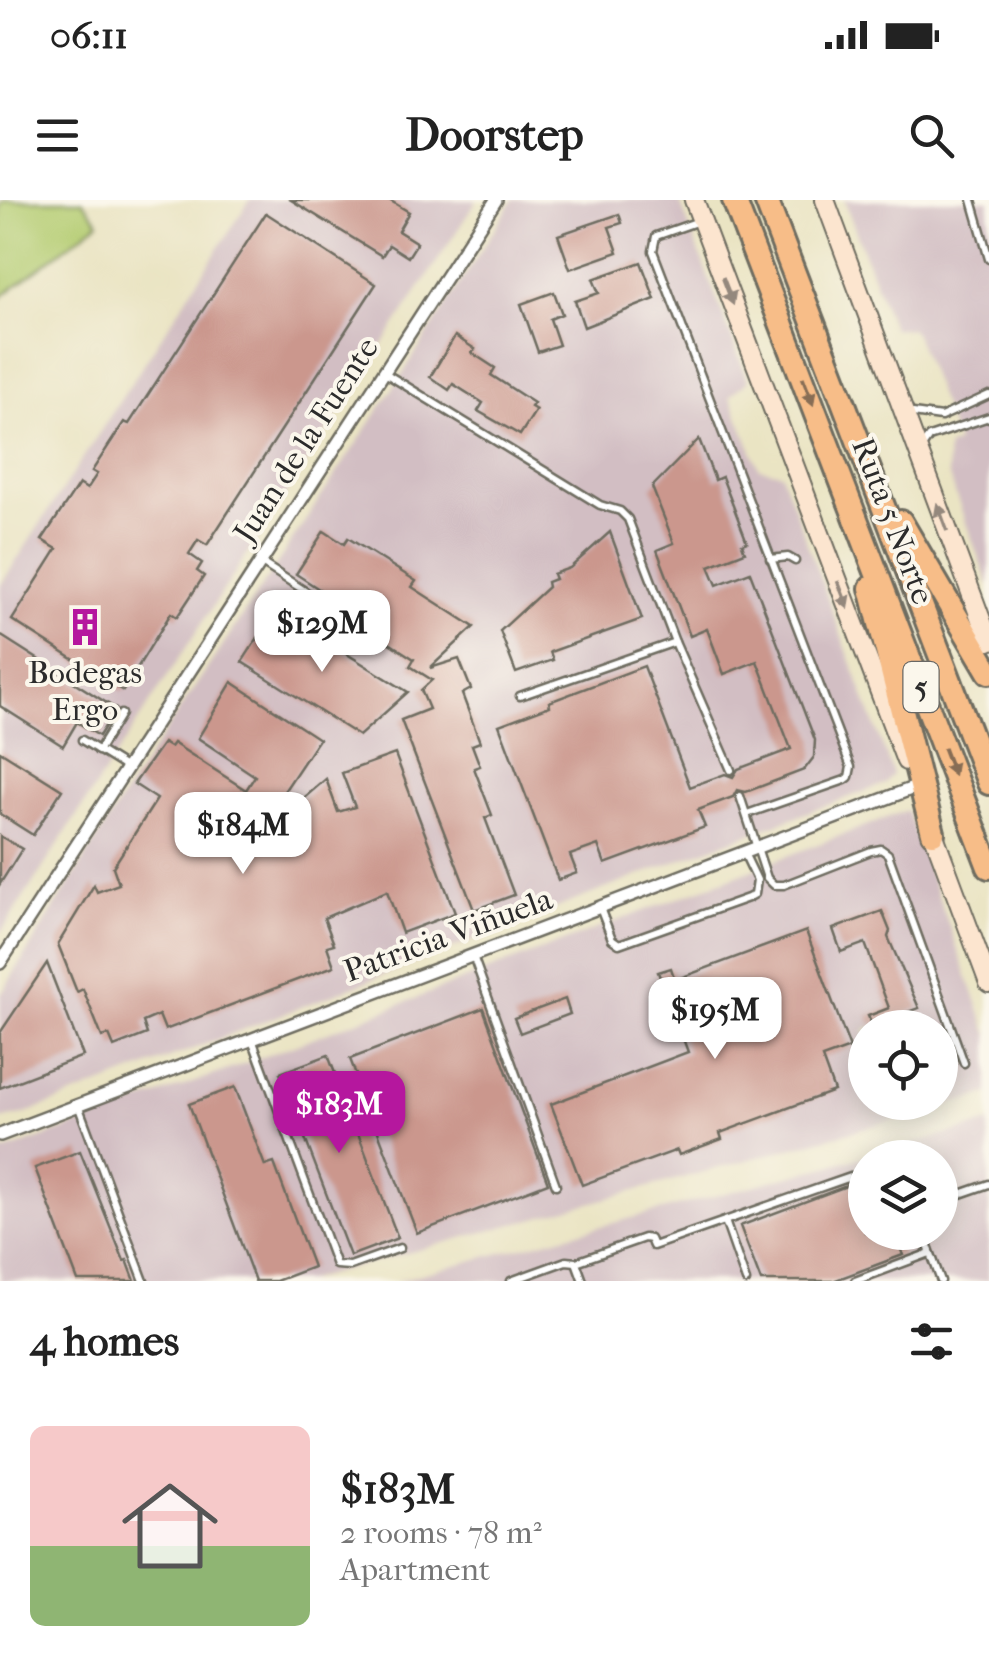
<!DOCTYPE html>
<html lang="en">
<head>
<meta charset="utf-8">
<style>
	:root { --surface:#fff; --page:#f6f6f6; --text:#222; --muted:#767676; --accent:#b5179e }
	body { margin:0; font-family:"IM FELL French Canon",serif; background:var(--page); color:var(--text); height:100vh; display:flex; flex-direction:column; font-size:38px; white-space:nowrap }
	* { box-sizing:border-box; margin:0 }
	p { font-size:32px; color:var(--muted) }
	.icon { flex:none; width:55px; height:55px; fill:none; stroke:currentColor; stroke-width:2; stroke-linecap:round; stroke-linejoin:round }
	.map { position:relative; height:1081px; overflow:hidden }
	.side { display:flex; flex-direction:column; background:var(--surface); flex:1 }
	.side>* { flex:none }
	.fabs { position:absolute; left:848px; top:810px; display:grid; gap:20px }
	.fabs a { display:grid; place-items:center; width:110px; height:110px; border-radius:50%; background:var(--surface); box-shadow:0 5px 25px #0003; font-size:50px }
	.price { position:absolute; translate:-50% -85px; padding:0 22px; border-radius:20px; background:#fff; color:#222; font-size:32px; line-height:65px; filter:drop-shadow(0 2px 5px #0008) }
	.price::after { content:''; position:absolute; left:50%; top:60px; width:30px; height:22px; margin-left:-15px; background:inherit; clip-path:polygon(0 0,100% 0,50% 100%) }
	.price.on { background:var(--accent); color:#fff }
	ul { padding:0; list-style:none }
	li { display:flex; align-items:center; gap:30px; height:250px; padding:0 30px }
	li span { display:grid; place-items:center; flex:none; width:280px; height:200px; border-radius:15px; color:#555 }
	li>.icon { margin-inline-start:auto }
	span .icon { width:120px; height:120px; fill:#fffc; stroke-width:1 }
	li b { font-size:42px }
	h2 { display:flex; justify-content:space-between; align-items:center; height:120px; padding:0 30px; font-size:42px }
	.status { display:flex; justify-content:space-between; align-items:center; height:70px; padding:0 50px; background:var(--surface); direction:ltr }
	.status svg { height:28px; fill:currentColor }
	header { display:flex; justify-content:space-between; align-items:center; height:130px; padding:0 30px; background:var(--surface); font-size:45px; font-weight:700 }
	.map>svg:first-child { display:block }
	.industrial { fill:#d2bec3; fill-rule:evenodd }
	.green { fill:#b4cc71; stroke:#707c4e; stroke-width:2.5 }
	.building { fill:#cb978d }
	.lines { fill:none; stroke-linecap:round; stroke-linejoin:round }
	.service-casing { stroke:#6e6c60; stroke-width:11 }
	.minor-casing { stroke:#6e6c60; stroke-width:16 }
	.secondary-casing { stroke:#6e6c60; stroke-width:22 }
	.motorway-casing { stroke:#6e6c60; stroke-width:28 }
	.service { stroke:#fff; stroke-width:6 }
	.minor { stroke:#fff; stroke-width:11 }
	.secondary { stroke:#fce5cf; stroke-width:18 }
	.motorway { stroke:#f7bd88; stroke-width:22 }
	.oneway { fill:#94887d }
	.oneway2 { fill:#876d55 }
	.labels { text-anchor:middle; dominant-baseline:central; stroke-width:8; stroke-linejoin:round; paint-order:stroke }
	.shield { fill:#fbf7ec; stroke:#696865; stroke-width:2.5 }
	.shield-label { font-size:30px; font-weight:bold; fill:#2b2b2b }
	.street-label { font-size:32px; fill:#2b2b2b; stroke:#fbf7ec }
	.poi-label { font-size:32px; fill:#2b2b2b; stroke:#fbf7ec }
</style>
</head>
<body>
<div class="status"><b>06:11</b><svg viewBox="0 0 49 12"><path d="M0 12V9h3v3zM5 12V6h3v6zM10 12V3h3v9zM15 12V0h3v12zM26 1h20v11H26zM47 4h2v5h-2z"/></svg></div>
<header><svg class="icon" aria-label="menu" viewBox="0 0 24 24"><path d="M4 6h16M4 12h16M4 18h16"/></svg>Doorstep<svg class="icon" aria-label="search" viewBox="0 0 24 24"><circle cx="10" cy="10" r="6"/><path d="M15 15l6 6"/></svg></header>
<div class="map">
<svg width="989" height="1081" viewBox="0 0 989 1081">
	<rect width="100%" height="100%" fill="#fbf7ec"/>
	<filter id="ink" filterUnits="userSpaceOnUse"><feTurbulence type="fractalNoise" baseFrequency=".01" numOctaves="2"/><feDisplacementMap in="SourceGraphic" scale="20" xChannelSelector="R" yChannelSelector="G"/><feConvolveMatrix kernelMatrix="1 2 1 2 8 2 1 2 1" color-interpolation-filters="sRGB"/></filter>
	<filter id="wash" filterUnits="userSpaceOnUse"><feTurbulence type="fractalNoise" baseFrequency=".0048" numOctaves="4" result="noise"/><feDisplacementMap in="SourceGraphic" scale="40" xChannelSelector="R" yChannelSelector="G"/><feGaussianBlur stdDeviation="2.25" result="paint"/><feColorMatrix in="noise" values="0 0 0 0 0 0 0 0 0 0 0 0 0 0 0 0 0 1.4 0 .05"/><feComposite in="paint" operator="in"/></filter>
	<g filter="url(#wash)">
		<rect width="100%" height="100%" fill="#eae4c3"/>
		<!-- industrial -->
		<g class="industrial">
			<path d="M 250,0 L 477,0 L 0,734 L 0,386 Z"/>
			<path d="M 513,0 L 679,0 L 748,181 L 730,196 L 759,268 L 781,273 L 893,574 L 885,584 L 708,649 L 23,915 L 0,920 L 0,796 L 137,574 L 398,181 Z"/>
			<path d="M 844,0 L 989,0 L 989,386 L 948,274 L 947,252 L 948,247 L 957,243 L 955,238 L 915,134 L 910,129 L 892,128 Z"/>
			<path d="M 907,610 L 989,836 L 989,894 L 305,1081 L 0,1081 L 0,953 L 247,863 ZM 865,828 L 940,828 L 940,902 L 865,902 Z"/>
			<path d="M 989,923 L 989,1081 L 395,1081 ZM 865,958 L 940,958 L 940,1032 L 865,1032 Z"/>
		</g>
		<!-- green -->
		<path class="green" d="M 6,0 L 82,0 L 99,22 L 0,98 L 0,4 Z"/>
		<g id="blocks">
			<!-- building -->
			<g class="building">
				<path d="M 291,0 L 389,0 L 409,12 L 398,31 L 417,43 L 408,57 L 389,45 L 382,56 Z"/>
				<path d="M 266,13 L 376,84 L 207,345 L 198,340 L 189,354 L 202,363 L 197,371 L 204,376 L 177,417 L 171,413 L 123,491 L 12,420 L 57,349 L 42,340 L 79,284 L 87,289 L 97,274 L 92,271 L 124,222 L 129,224 Z"/>
				<path d="M 619,14 L 622,23 L 609,27 L 618,52 L 570,69 L 558,35 Z"/>
				<path d="M 641,62 L 655,99 L 584,127 L 575,101 L 599,93 L 593,79 Z"/>
				<path d="M 554,92 L 562,114 L 550,119 L 559,145 L 538,152 L 521,104 Z"/>
				<path d="M 455,136 L 475,149 L 472,153 L 495,168 L 491,175 L 534,203 L 531,207 L 536,210 L 520,235 L 478,211 L 483,203 L 453,184 L 449,190 L 430,177 Z"/>
				<path d="M 699,239 L 715,280 L 722,277 L 747,342 L 742,344 L 745,352 L 709,366 L 717,385 L 750,372 L 815,540 L 814,557 L 804,570 L 746,592 L 737,590 L 733,597 L 698,610 L 705,627 L 605,664 L 598,645 L 570,655 L 577,673 L 558,680 L 499,525 L 550,506 L 549,502 L 644,466 L 690,587 L 725,574 L 733,577 L 738,569 L 791,549 L 757,461 L 724,474 L 707,429 L 690,436 L 657,350 L 674,343 L 652,287 Z"/>
				<path d="M 324,331 L 344,344 L 348,338 L 416,381 L 412,387 L 474,427 L 430,468 L 459,459 L 471,489 L 462,494 L 480,542 L 472,545 L 480,566 L 474,568 L 492,615 L 485,618 L 514,695 L 474,710 L 401,520 L 429,509 L 421,490 L 432,480 L 410,466 L 414,459 L 366,428 L 365,422 L 351,410 L 296,374 Z"/>
				<path d="M 610,332 L 642,419 L 550,452 L 553,460 L 516,473 L 500,431 L 548,387 L 547,382 L 555,379 L 553,374 L 570,368 Z"/>
				<path d="M 276,410 L 408,492 L 359,536 L 242,462 Z"/>
				<path d="M 0,435 L 116,509 L 99,536 L 77,522 L 63,546 L 0,506 Z"/>
				<path d="M 232,482 L 319,539 L 247,647 L 326,579 L 338,612 L 355,607 L 342,573 L 395,554 L 455,713 L 402,733 L 387,691 L 324,718 L 334,744 L 327,746 L 334,766 L 165,830 L 159,815 L 143,822 L 147,834 L 114,847 L 109,835 L 102,837 L 83,789 L 77,792 L 58,744 L 94,685 L 97,692 L 119,684 L 113,667 L 157,599 L 134,584 L 163,543 L 170,547 L 173,543 L 246,590 L 255,576 L 198,538 Z"/>
				<path d="M 0,551 L 62,590 L 33,635 L 0,614 Z"/>
				<path d="M 0,636 L 22,649 L 0,684 Z"/>
				<path d="M 882,711 L 890,731 L 888,737 L 919,808 L 872,825 L 868,816 L 889,808 L 865,743 L 841,752 L 833,729 Z"/>
				<path d="M 806,731 L 850,848 L 822,858 L 834,891 L 720,933 L 722,939 L 679,955 L 677,950 L 582,985 L 551,904 L 688,852 L 658,772 L 671,768 L 675,780 Z"/>
				<path d="M 47,763 L 83,856 L 0,888 L 0,833 Z"/>
				<path d="M 565,799 L 570,814 L 520,833 L 514,818 Z"/>
				<path d="M 483,808 L 548,983 L 417,1033 L 350,859 Z"/>
				<path d="M 328,855 L 398,1038 L 350,1056 L 280,873 Z"/>
				<path d="M 235,887 L 265,966 L 274,963 L 313,1067 L 276,1081 L 255,1081 L 189,904 Z"/>
				<path d="M 80,951 L 124,1061 L 127,1060 L 135,1081 L 78,1081 L 35,968 Z"/>
				<path d="M 865,979 L 865,1032 L 894,1032 L 903,1055 L 833,1081 L 761,1081 L 740,1026 Z"/>
			</g>
		</g>
	</g>
	<g filter="url(#ink)">
		<use href="#blocks" fill-opacity="0" stroke="#6e6c60" stroke-width="2.5"/>
		<g class="lines">
			<!-- service casing -->
			<g class="service-casing">
				<g id="service">
					<path d="M 972,0 L 989,59"/>
					<path d="M 699,21 L 656,36 L 653,51 L 851,567 L 849,577 L 845,580 L 747,614"/>
					<path d="M 385,173 L 600,305 L 620,311 L 628,319 L 675,442 L 731,570"/>
					<path d="M 906,212 L 941,217 L 989,195"/>
					<path d="M 922,247 L 929,237 L 989,217"/>
					<path d="M 770,359 L 788,357 L 795,361"/>
					<path d="M 260,362 L 359,426"/>
					<path d="M 520,496 L 675,442"/>
					<path d="M 82,540 L 127,568"/>
					<path d="M 98,551 L 121,514"/>
					<path d="M 740,596 L 767,678 L 774,685 L 784,685 L 871,651 L 881,649 L 888,654 L 964,863"/>
					<path d="M 600,708 L 612,739 L 619,744 L 748,698 L 755,694 L 757,680 L 744,653"/>
					<path d="M 473,756 L 556,985"/>
					<path d="M 252,839 L 336,1065 L 350,1066 L 400,1048"/>
					<path d="M 78,905 L 144,1081"/>
					<path d="M 940,1001 L 989,984"/>
					<path d="M 725,1021 L 746,1081"/>
					<path d="M 923,1032 L 941,1081"/>
					<path d="M 511,1081 L 566,1061 L 576,1062"/>
					<path d="M 583,1081 L 576,1062 L 644,1038 L 650,1039 L 653,1046 L 865,972"/>
					<path d="M 855,1081 L 930,1053"/>
				</g>
			</g>
			<!-- minor casing -->
			<g class="minor-casing">
				<g id="minor">
					<path d="M 0,763 L 496,0"/>
					<path d="M 0,935 L 916,587"/>
				</g>
			</g>
			<!-- secondary casing -->
			<g class="secondary-casing">
				<g id="secondary">
					<path d="M 694,0 L 906,561"/>
					<path d="M 825,0 L 989,441"/>
					<path d="M 929,622 L 989,783"/>
				</g>
			</g>
			<!-- motorway casing -->
			<g class="motorway-casing">
				<g id="motorway">
					<path d="M 734,0 L 989,667"/>
					<path d="M 766,0 L 989,583"/>
					<path d="M 901,322 L 989,472"/>
					<path d="M 871,388 L 933,633"/>
				</g>
			</g>
			<!-- service -->
			<use href="#service" class="service"/>
			<!-- minor -->
			<use href="#minor" class="minor"/>
			<!-- secondary -->
			<use href="#secondary" class="secondary"/>
			<!-- motorway -->
			<use href="#motorway" class="motorway"/>
		</g>
		<!-- one-way arrows -->
		<defs><path id="oneway-solid" d="M-6-.8H1V-3.2L6.5 0L1 3.2V.8H-6Z" transform="scale(2.5)"/></defs>
		<g class="oneway">
			<use href="#oneway-solid" transform="translate(728 91) rotate(69)"/>
			<use href="#oneway-solid" transform="translate(942 317) rotate(-110)"/>
			<use href="#oneway-solid" transform="translate(843 395) rotate(69)"/>
		</g>
		<g class="oneway2">
			<use href="#oneway-solid" transform="translate(808 191) rotate(69)"/>
			<use href="#oneway-solid" transform="translate(949 562) rotate(69)"/>
		</g>
	</g>
	<!-- icons -->
	<defs>
		<g id="building-bare" transform="scale(3)"><path d="M-4-6H4V6H1V3H-1V6H-4ZM-2.5-4.3h1.7v1.8h-1.7ZM.8-4.3h1.7v1.8H.8ZM-2.5-1h1.7V.8h-1.7ZM.8-1h1.7V.8H.8Z" fill="#b5179e" stroke="#fbf7ec" stroke-width="2.5" paint-order="stroke"/></g>
	</defs>
	<g fill-rule="evenodd">
		<use href="#building-bare" x="85" y="427"/>
	</g>
	<g class="labels">
		<!-- shield labels -->
		<rect class="shield" x="903.5" y="462" width="35" height="50" rx="8"/>
		<g class="shield-label">
			<text x="921" y="487">5</text>
		</g>
		<!-- street labels -->
		<g class="street-label">
			<text transform="translate(306 240) rotate(-57)">Juan de la Fuente</text>
			<text transform="translate(893 321) rotate(69)">Ruta 5 Norte</text>
			<text transform="translate(448 735) rotate(-20)">Patricia Viñuela</text>
		</g>
		<!-- poi labels -->
		<g class="poi-label">
			<text x="85" y="472">Bodegas<tspan x="85" dy="37">Ergo</tspan></text>
		</g>
	</g>
</svg>
<div class="fabs">
<a><svg class="icon" aria-label="locate" viewBox="0 0 24 24"><circle cx="12" cy="12" r="6"/><path d="M12 2v4M12 18v4M2 12h4M18 12h4"/></svg></a>
<a><svg class="icon" aria-label="layers" viewBox="0 0 24 24"><path d="M12 4l9 5-9 5-9-5zM3 14l9 5 9-5"/></svg></a>
</div>
<b class="price" style="left:322px;top:475px">$129M</b>
<b class="price" style="left:243px;top:677px">$184M</b>
<b class="price" style="left:715px;top:862px">$195M</b>
<b class="price on" style="left:339px;top:956px">$183M</b>
</div>
<section class="side">
<h2>4 homes<svg class="icon" aria-label="filters" viewBox="0 0 24 24"><path d="M4 7h16M4 17h16"/><circle cx="9" cy="7" r="2"/><circle cx="15" cy="17" r="2"/></svg></h2>
<ul>
<li><span style="background:linear-gradient(#f6c9c9 60%,#8fb573 0)"><svg class="icon" aria-label="home" viewBox="0 0 24 24"><path d="M3 11l9-7 9 7M6 9v11h12V9"/></svg></span><div><b>$183M</b><p>2 rooms · 78 m²</p><p>Apartment</p></div></li>
</ul>
</section>
</body>
</html>
